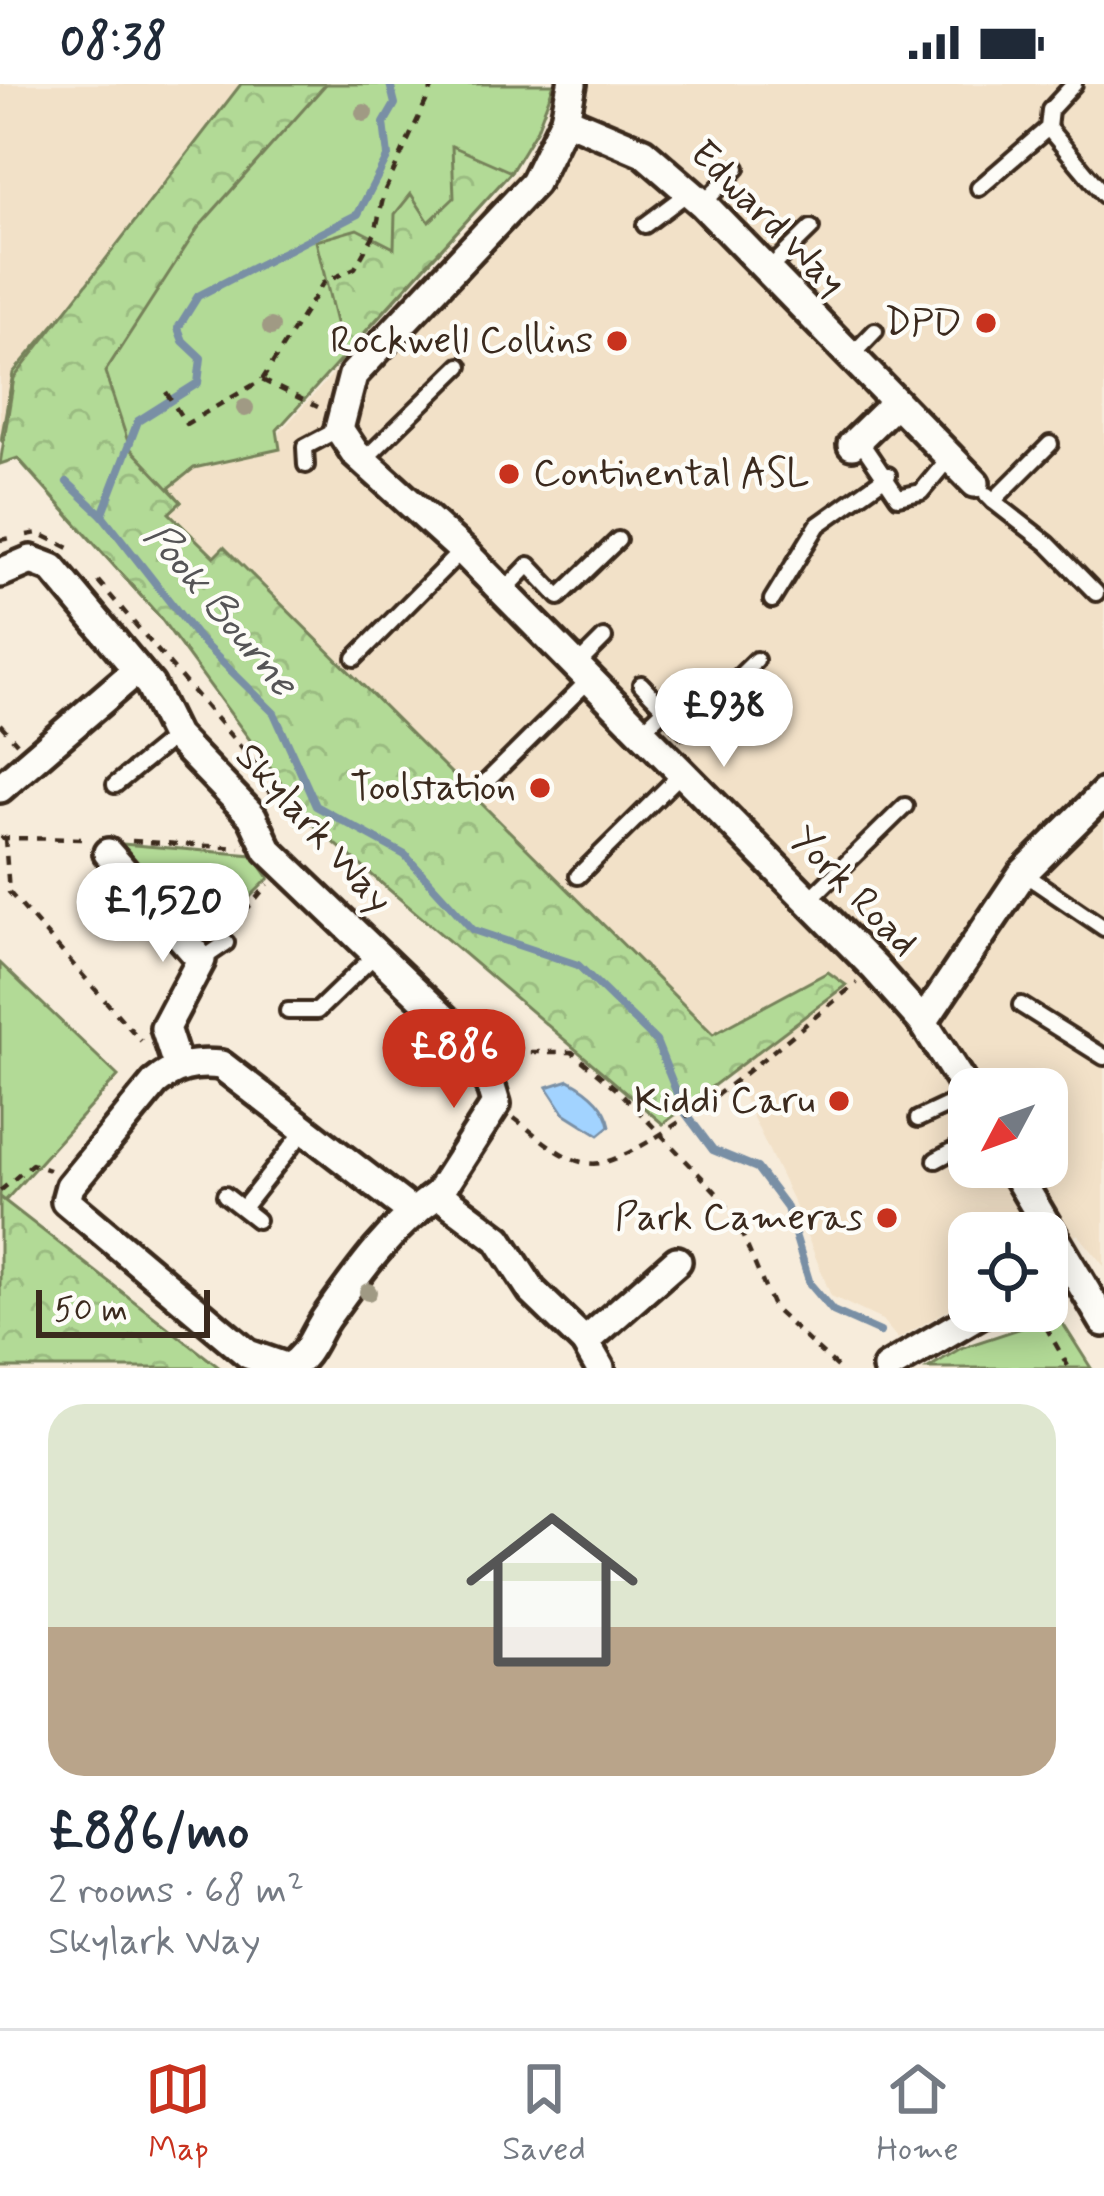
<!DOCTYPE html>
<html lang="en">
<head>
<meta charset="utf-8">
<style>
	:root { --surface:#fff; --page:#f2f2f3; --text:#1f2937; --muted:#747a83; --line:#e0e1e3; --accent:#c8321e }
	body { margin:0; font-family:Mynerve,sans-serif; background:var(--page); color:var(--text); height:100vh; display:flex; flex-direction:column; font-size:45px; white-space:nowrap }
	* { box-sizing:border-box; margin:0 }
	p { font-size:39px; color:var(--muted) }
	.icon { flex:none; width:66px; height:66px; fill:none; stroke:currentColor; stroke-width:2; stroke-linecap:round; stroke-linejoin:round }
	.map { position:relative; height:1284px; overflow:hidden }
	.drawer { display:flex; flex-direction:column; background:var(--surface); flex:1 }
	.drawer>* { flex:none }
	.needle { width:78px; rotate:229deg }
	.buttons { position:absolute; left:948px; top:984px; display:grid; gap:24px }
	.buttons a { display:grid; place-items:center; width:120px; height:120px; border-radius:24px; background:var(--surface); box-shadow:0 6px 30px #0003; font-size:60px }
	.scale { position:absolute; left:36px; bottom:30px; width:174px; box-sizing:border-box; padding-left:12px; border:6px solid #3b2a1e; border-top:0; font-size:33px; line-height:42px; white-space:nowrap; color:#3b2a1e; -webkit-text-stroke:9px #fdfcf7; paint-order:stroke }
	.price { position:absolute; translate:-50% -102px; padding:0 27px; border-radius:42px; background:#fff; color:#222; font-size:39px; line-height:78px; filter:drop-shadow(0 3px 6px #0008) }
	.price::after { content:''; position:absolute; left:50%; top:72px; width:36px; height:27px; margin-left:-18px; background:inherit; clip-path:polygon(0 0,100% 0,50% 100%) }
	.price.on { background:var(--accent); color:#fff }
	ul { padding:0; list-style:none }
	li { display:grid; align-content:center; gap:24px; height:636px; padding:0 48px }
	li span { display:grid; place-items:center; height:372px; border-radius:36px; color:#555 }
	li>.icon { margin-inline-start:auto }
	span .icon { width:216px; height:216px; fill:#fffc; stroke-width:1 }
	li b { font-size:51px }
	.status { display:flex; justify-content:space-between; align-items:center; height:84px; padding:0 60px; background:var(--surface); direction:ltr }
	.status svg { height:33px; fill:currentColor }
	.menu { display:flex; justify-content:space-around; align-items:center; height:168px; border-top:3px solid var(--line); background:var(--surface); font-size:33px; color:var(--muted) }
	.menu a { display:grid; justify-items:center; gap:6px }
	.menu .on { color:var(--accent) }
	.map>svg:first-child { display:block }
	.built { fill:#f2e1c8; fill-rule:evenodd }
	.green { fill:#b2da96; stroke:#76825a; stroke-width:3 }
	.forest { fill:url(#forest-crowns); stroke:#76825a; stroke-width:3 }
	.water { fill:#a2d3ff; stroke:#798fa5; stroke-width:3 }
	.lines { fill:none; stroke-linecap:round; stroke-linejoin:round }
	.stream { stroke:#798fa5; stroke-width:8 }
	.lane-casing { stroke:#3b2a1e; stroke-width:22 }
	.street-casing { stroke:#3b2a1e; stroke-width:36 }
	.path { stroke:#3b2a1e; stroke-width:4.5; stroke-dasharray:9 9; stroke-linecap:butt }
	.lane { stroke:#fdfcf7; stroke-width:14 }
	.street { stroke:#fdfcf7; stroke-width:27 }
	.tree { fill:#a09a84 }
	.poi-dot { fill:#c8321e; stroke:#fdfcf7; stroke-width:4.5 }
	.labels { text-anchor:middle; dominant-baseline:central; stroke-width:9; stroke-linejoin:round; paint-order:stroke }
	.street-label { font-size:39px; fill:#3b2a1e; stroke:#fdfcf7 }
	.poi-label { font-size:39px; fill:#3b2a1e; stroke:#fdfcf7; text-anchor:end }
	.water-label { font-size:42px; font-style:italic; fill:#555456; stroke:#fdfcf7 }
</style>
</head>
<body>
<div class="status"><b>08:38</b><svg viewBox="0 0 49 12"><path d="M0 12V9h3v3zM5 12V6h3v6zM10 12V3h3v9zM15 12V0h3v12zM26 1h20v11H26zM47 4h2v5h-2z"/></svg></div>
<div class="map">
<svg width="1104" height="1284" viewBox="0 0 1104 1284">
	<defs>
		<pattern id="forest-crowns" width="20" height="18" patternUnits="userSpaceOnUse" patternTransform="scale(3)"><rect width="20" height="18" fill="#b2da96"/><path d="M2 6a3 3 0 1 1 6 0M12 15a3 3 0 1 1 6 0" fill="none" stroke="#9abb81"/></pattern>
	</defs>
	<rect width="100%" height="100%" fill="#f7ecdb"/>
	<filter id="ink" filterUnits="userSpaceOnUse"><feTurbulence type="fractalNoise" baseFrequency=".00833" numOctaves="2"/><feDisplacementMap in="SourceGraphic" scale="24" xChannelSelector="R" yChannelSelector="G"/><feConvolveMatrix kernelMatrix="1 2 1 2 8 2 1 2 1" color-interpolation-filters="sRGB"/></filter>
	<g filter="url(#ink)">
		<!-- built -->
		<g class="built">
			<path d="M 0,0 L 259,0 L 0,356 Z"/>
			<path d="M 571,0 L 1104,0 L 1104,1182 L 1078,1150 L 1047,1168 L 1047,1149 L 969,1149 L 969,1214 L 898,1255 L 882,1236 L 831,1212 L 794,1119 L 713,950 L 223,463 L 214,473 L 169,429 L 180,417 L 168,404 L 193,384 L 280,365 L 280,348 L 565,35 ZM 969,1005 L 1047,1005 L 1047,1083 L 969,1083 Z"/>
		</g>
		<!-- green -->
		<g class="green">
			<path d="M 259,0 L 554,0 L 537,45 L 511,88 L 277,346 L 280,365 L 194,384 L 169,404 L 181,418 L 169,429 L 214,473 L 159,532 L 1,356 L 13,289 Z"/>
			<path d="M 122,760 L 253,771 L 269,794 L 209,854 L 182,842 L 116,767 Z"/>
			<path d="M 0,879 L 118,992 L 5,1117 L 0,1113 Z"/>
			<path d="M 1058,1232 L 1091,1284 L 928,1284 L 961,1264 Z"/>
		</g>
		<!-- forest -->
		<g class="forest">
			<path d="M 241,0 L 326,0 L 198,144 L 105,288 L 130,364 L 181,418 L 169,429 L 214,473 L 224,463 L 713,950 L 828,888 L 846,901 L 663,1040 L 310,738 L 159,532 L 18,374 L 0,380 L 14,294 Z"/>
			<path d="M 452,62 L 511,88 L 344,271 L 316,157 L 357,145 L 394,164 L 395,130 L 411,110 L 429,138 L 454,114 Z"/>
			<path d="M 0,1113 L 5,1117 L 220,1284 L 0,1284 Z"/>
		</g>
		<!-- water -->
		<path class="water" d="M 569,996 C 588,1006 606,1020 610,1042 L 599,1051 L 564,1029 L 547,1003 Z"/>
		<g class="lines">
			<!-- stream -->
			<g class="stream">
				<path d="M 390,0 L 395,20 L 384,39 L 388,72 L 358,130 L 198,212 L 178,244 L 183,257 L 201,274 L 198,299 L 138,337 L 102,431 L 199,555 L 274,629 L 316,722 L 405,771 L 473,846 L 578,881 L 656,957 L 684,1027 L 713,1066 L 757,1084 L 787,1124 L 810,1200 L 833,1227 L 880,1248"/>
				<path d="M 67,398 L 102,431"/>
			</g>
			<!-- lane casing -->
			<g class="lane-casing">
				<g id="lane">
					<path d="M 1048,44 L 1104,111"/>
					<path d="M 979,104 L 1048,44 L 1050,26 L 1074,0"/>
					<path d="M 703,120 L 737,84"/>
					<path d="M 645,141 L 689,108"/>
					<path d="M 767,187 L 811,144"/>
					<path d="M 850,273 L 875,247"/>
					<path d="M 858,354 L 898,413 L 921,408 L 949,374"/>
					<path d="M 364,376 L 460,282"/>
					<path d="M 306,381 L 305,363 L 339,345"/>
					<path d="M 987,411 L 993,417 L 1050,360"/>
					<path d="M 993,417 L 1048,460 L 1096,509"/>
					<path d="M 503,508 L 529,481 L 559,513 L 618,456"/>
					<path d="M 772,516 L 818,441 L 888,391"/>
					<path d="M 355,574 L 462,466"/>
					<path d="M 576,582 L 604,554"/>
					<path d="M 641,600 L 665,625"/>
					<path d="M 641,648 L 665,625 L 685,646 L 756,576"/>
					<path d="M 485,699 L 589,596"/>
					<path d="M 115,701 L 175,652"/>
					<path d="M 1023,789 L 1104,844"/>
					<path d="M 578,792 L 682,689"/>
					<path d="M 808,817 L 905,722"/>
					<path d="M 201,876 L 226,859"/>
					<path d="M 1021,921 L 1104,973"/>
					<path d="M 288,927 L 317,927 L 374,872"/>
					<path d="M 918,1035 L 969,1011"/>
					<path d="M 936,1076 L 969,1058"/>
					<path d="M 225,1111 L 257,1136"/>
					<path d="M 243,1124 L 307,1043"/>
				</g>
			</g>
			<!-- street casing -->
			<g class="street-casing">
				<g id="street">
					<path d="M 572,0 L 565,35 L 534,99 L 353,291 L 339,345 L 355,369 L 462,466 L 875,884 L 923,938 L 969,1010"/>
					<path d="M 565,35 L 643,68 L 703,120 L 975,399"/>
					<path d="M 852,361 L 895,319"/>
					<path d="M 0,489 L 31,476 L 52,484 L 150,601 L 175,652 L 252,732 L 268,766 L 481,970 L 496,1020 L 438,1110 L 498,1155 L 532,1207 L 585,1258 L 600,1284"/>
					<path d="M 0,704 L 137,586"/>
					<path d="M 108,769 L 201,876 L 165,944 L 178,984"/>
					<path d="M 923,938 L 1023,789 L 1104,709"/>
					<path d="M 1012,1083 L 1104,1238"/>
					<path d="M 412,1128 L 221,981 C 194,978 175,982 155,999 L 70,1102 L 66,1117 L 248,1270 L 288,1284 C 311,1271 313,1251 328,1231 C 360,1186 392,1141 438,1110"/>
					<path d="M 585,1258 L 677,1177"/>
					<path d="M 887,1284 L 984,1227"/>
				</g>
			</g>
			<!-- path -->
			<g class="path">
				<path d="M 262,296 L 323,199 L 355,184 L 375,149 L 385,106 L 434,0"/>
				<path d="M 166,308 L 186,340 L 262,296 L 318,323"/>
				<path d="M 27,451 L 38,449 L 71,465"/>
				<path d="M 0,456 L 16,453"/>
				<path d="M 98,497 L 257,682 L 274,716"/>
				<path d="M 0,640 L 17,659"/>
				<path d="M 0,754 L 90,755"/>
				<path d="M 5,754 L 9,808 L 141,957"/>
				<path d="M 132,757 L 240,764"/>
				<path d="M 233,842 L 268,800"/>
				<path d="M 501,953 L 516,968 L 572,968 L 621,1009 L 715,1107 L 735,1134 L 774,1225 L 838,1284"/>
				<path d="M 514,1034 C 537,1051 570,1085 601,1079 C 660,1067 803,941 857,899"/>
				<path d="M 0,1107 L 32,1080 L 49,1086"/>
				<path d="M 1047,1226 L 1067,1229"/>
				<path d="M 1037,1227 L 1069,1284"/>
			</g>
			<!-- lane -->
			<use href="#lane" class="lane"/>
			<!-- street -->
			<use href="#street" class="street"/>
		</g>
		<!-- trees -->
		<g class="tree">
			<circle cx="364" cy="29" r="9"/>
			<circle cx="271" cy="243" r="9"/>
			<circle cx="245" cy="324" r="9"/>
			<circle cx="368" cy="1208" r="9"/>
		</g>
	</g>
	<!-- markers -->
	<g class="poi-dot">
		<circle cx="986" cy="239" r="12"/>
		<circle cx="617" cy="257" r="12"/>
		<circle cx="509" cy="390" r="12"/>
		<circle cx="540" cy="704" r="12"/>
		<circle cx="839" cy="1017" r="12"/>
		<circle cx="887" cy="1134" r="12"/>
	</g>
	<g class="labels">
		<!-- street labels -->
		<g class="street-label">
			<text transform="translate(767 135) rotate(45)">Edward Way</text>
			<text transform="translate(313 745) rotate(48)">Skylark Way</text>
			<text transform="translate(853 808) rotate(46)">York Road</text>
		</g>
		<!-- poi labels -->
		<g class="poi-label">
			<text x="962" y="239">DPD</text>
			<text x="593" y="257">Rockwell Collins</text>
			<text x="533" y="390" text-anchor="start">Continental ASL</text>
			<text x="516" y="704">Toolstation</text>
			<text x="815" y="1017">Kiddi Caru</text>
			<text x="863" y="1134">Park Cameras</text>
		</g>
		<!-- water labels -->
		<g class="water-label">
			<text transform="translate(220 526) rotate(50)">Pook Bourne</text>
		</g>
	</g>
</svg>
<div class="buttons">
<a><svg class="needle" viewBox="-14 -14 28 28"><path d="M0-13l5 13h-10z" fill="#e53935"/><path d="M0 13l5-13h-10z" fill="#747a83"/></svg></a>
<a><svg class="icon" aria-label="locate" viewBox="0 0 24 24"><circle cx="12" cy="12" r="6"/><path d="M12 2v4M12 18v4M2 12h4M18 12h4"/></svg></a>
</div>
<div class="scale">50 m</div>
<b class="price" style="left:724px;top:686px">£938</b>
<b class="price" style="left:163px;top:881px">£1,520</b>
<b class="price on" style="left:454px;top:1027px">£886</b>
</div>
<section class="drawer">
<ul>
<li><span style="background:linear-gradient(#dfe7d0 60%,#b9a48a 0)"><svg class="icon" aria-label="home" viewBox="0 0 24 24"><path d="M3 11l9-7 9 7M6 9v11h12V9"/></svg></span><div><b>£886/mo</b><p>2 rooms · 68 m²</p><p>Skylark Way</p></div></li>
</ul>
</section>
<nav class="menu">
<a class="on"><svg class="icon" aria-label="map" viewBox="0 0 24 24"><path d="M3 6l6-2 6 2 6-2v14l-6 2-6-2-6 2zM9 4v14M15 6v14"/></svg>Map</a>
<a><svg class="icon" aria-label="saved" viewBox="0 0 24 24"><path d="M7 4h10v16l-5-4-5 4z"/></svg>Saved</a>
<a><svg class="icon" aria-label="home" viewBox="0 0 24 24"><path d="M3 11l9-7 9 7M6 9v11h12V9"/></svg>Home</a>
</nav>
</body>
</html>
